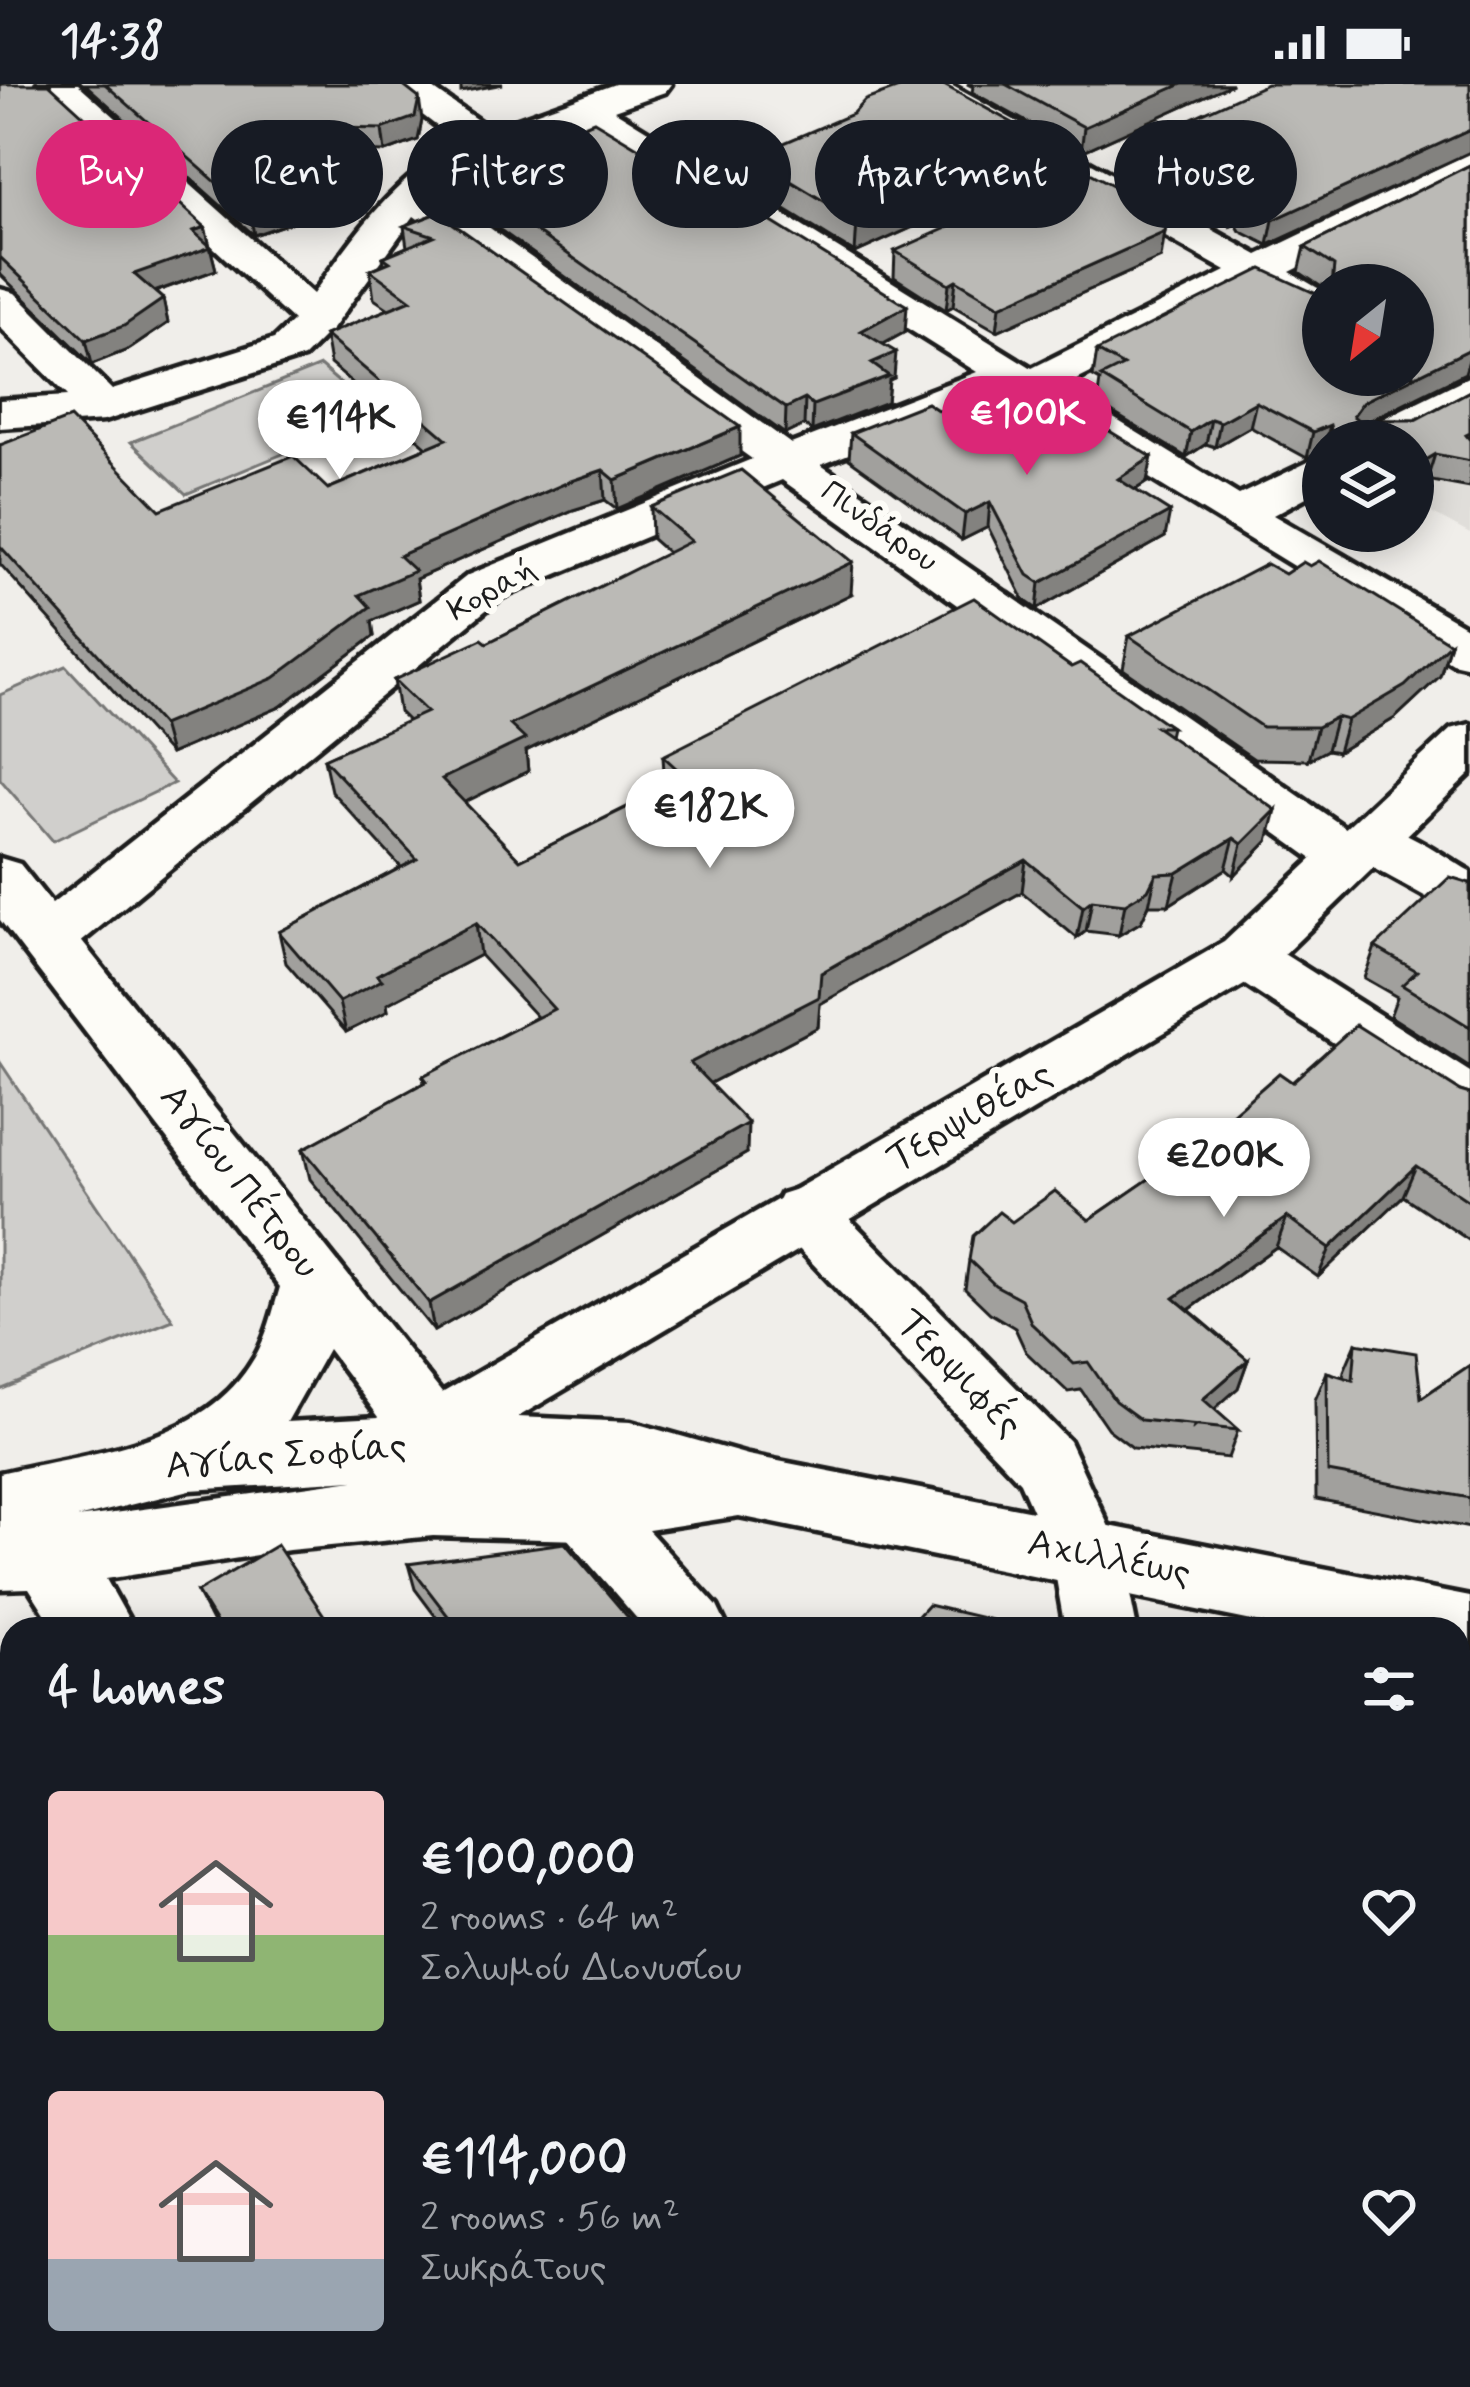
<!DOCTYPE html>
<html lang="en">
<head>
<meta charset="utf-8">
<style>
	:root { --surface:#171b24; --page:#242831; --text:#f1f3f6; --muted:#9ea1a6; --accent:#db2777 }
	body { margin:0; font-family:Mynerve,sans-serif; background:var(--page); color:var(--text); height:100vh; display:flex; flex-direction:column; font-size:45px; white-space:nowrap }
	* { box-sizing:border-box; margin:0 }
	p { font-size:39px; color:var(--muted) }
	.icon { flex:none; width:66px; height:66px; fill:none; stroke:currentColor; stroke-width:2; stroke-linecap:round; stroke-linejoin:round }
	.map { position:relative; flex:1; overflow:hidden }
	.sheet { position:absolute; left:0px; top:1533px; width:1470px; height:771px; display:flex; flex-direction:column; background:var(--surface); border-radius:36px 36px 0 0; box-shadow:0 6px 30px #0003 }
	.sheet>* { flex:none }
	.hud { position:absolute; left:36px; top:36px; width:1398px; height:108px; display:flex; gap:24px }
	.needle { width:78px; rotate:210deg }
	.fabs { position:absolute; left:1302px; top:180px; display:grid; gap:24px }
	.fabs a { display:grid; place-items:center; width:132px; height:132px; border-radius:50%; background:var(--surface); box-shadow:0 6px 30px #0003; font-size:60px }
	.price { position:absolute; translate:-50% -102px; padding:0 27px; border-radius:42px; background:#fff; color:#222; font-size:39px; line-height:78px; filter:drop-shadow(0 3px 6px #0008) }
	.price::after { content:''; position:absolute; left:50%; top:72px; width:36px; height:27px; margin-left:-18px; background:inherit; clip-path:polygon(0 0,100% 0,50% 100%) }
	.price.active { background:var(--accent); color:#fff }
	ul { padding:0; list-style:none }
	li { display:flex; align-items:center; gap:36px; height:300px; padding:0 48px }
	li span { display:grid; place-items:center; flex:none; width:336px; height:240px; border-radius:12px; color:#555 }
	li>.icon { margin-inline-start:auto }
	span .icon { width:144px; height:144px; fill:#fffc; stroke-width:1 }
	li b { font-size:51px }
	h2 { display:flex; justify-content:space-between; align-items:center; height:144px; padding:0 48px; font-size:51px }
	.pill { padding:0 42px; border-radius:54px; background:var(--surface); box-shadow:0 6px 30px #0003; font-size:42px; line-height:108px }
	.pill.active { background:var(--accent); color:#fff }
	.status { display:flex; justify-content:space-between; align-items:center; height:84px; padding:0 60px; background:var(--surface); direction:ltr }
	.status svg { height:33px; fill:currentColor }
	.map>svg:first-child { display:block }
	.built { fill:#e0deda }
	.green { fill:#d0cfcc; stroke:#767674; stroke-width:3 }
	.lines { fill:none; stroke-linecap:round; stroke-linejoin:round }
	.minor-casing { stroke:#1c1c1c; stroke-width:9 }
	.tertiary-casing { stroke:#1c1c1c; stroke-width:9 }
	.minor { fill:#fdfcf7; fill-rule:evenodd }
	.tertiary { fill:#fdfcf7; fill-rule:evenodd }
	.wall { fill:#a1a09d; stroke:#1c1c1c; stroke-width:3 }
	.shaded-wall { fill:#83827f; stroke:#1c1c1c; stroke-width:3 }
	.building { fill:#bbbab6; stroke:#1c1c1c; stroke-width:3 }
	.labels { text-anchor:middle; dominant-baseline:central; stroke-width:12; stroke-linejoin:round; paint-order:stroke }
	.far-street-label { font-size:33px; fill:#1c1c1c; stroke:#fdfcf7 }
	.street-label { font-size:39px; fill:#1c1c1c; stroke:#fdfcf7 }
</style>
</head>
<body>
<div class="status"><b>14:38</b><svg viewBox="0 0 49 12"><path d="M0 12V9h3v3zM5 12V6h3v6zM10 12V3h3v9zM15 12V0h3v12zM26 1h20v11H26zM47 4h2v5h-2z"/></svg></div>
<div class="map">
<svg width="1470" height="2303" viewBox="0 0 1470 2303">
	<rect width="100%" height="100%" fill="#f0eeea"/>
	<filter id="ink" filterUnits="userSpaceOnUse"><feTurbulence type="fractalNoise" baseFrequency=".00833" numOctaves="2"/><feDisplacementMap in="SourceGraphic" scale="24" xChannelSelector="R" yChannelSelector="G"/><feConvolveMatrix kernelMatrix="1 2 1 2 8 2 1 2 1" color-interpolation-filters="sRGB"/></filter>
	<g filter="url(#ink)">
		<!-- built -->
		<path class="built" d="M 1470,334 L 1470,450 L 1413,419 L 1413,357 L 1385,357 Z"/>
		<!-- green -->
		<g class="green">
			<path d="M 320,282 L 377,331 L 186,410 L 131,358 Z"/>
			<path d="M 66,582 L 174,699 L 53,757 L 0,695 L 0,611 Z"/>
			<path d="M 0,978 L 173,1236 L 0,1306 Z"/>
		</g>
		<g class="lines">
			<!-- minor casing -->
			<g class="minor-casing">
				<g id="minor">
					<path d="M 37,0 L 78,0 L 313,210 C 355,150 393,95 459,59 L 382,0 L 426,0 L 490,45 L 615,0 L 671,0 L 665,8 L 614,26 L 1032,284 L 1226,187 L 908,8 L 902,0 L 949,0 L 1258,171 L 1470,69 L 1470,97 L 1290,188 L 1323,207 L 1323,237 L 1257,205 L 1063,303 L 1239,411 L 1323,371 L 1323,404 L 1273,431 L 1470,545 L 1470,583 L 1452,579 L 1007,307 L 821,381 L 1347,745 C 1384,725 1437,769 1470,787 L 1470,832 L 1450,826 L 1372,783 L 1350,793 L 1331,788 L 782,396 L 502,513 L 68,869 L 48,875 L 28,869 L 20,854 L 28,839 L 468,491 L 752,375 L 414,132 L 332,245 L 304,273 L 104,337 L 0,344 L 0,316 L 68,312 L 0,243 L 0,205 L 15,209 L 112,306 L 274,255 L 293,237 ZM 579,38 L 977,288 L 791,360 L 462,124 L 435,110 L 485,77 Z"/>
					<path d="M 1470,292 L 1470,323 L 1408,357 L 1351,357 L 1358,347 Z"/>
					<path d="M 1245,852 L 1265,858 L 1470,988 L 1470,1041 L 1449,1034 L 1225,888 L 1217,873 L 1225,858 Z"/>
					<path d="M 803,1103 L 825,1110 L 1069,1357 L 1122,1471 L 1137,1545 L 1065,1545 L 1052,1471 L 1020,1398 L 781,1146 L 772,1128 L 781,1110 Z"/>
					<path d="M 584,1394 L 608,1402 L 717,1522 L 728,1545 L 646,1545 L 560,1446 L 550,1424 L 560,1402 Z"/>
					<path d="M 1321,2292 L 1414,2292 L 1419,2303 L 1326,2303 Z"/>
				</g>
			</g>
			<!-- tertiary casing -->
			<g class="tertiary-casing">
				<g id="tertiary">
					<path d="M 1470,640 L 1470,690 L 1266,888 L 518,1333 L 631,1338 L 748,1371 L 1470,1513 L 1470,1581 L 1458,1579 L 1458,1545 L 1291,1545 L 739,1432 L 584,1456 L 433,1452 L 289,1466 L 106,1495 L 134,1545 L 55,1545 L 29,1504 L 0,1505 L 0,1389 C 89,1368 204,1362 255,1273 C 267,1252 273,1227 280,1203 L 0,836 L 0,774 L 20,780 L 442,1309 L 1224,858 L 1451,645 ZM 328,1265 L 379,1333 L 287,1338 ZM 354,1396 L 77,1434 L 190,1406 Z"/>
					<path d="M 526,2292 L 620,2292 L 625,2303 L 531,2303 Z"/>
				</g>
			</g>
			<!-- minor -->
			<use href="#minor" class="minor"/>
			<!-- tertiary -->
			<use href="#tertiary" class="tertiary"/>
		</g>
		<!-- wall -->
		<g class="wall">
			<path d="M 0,0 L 205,143 L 216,186 L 155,208 L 163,215 L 168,239 L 130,265 L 92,280 L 0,190 Z"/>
			<path d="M 85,0 L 401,0 L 422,36 L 418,56 L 385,68 L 278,65 L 318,105 L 322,128 L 254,151 Z"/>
			<path d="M 967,0 L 1232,0 L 1081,68 L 972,8 L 973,3 Z"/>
			<path d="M 1470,0 L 1268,161 L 1240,147 L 1236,140 L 1231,142 L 1170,110 L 1169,117 L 1120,89 L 1124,65 Z"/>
			<path d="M 1042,55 L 1038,87 L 855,169 L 751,105 L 751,73 Z"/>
			<path d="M 1470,81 L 1470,275 L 1465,289 L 1370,336 L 1415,336 L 1470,307 L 1470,404 L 1427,396 L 1413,405 L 1413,357 L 1323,357 L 1323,367 L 1307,374 L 1250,343 L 1215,363 L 1206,360 L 1186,373 L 1097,319 L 1100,297 L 1093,293 L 1097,267 L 1323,291 L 1413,201 L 1323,201 L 1323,204 L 1299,188 L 1305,163 Z"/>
			<path d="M 467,87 L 905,248 L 883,260 L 894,294 L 889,296 L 887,318 L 812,347 L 804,341 L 785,350 L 489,138 L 488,126 L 469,112 Z"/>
			<path d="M 438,129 L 740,372 L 617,425 L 605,416 L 573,426 L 416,495 L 419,516 L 372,537 L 374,552 L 280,623 L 170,670 L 0,480 L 0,361 L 160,426 L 328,405 L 427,363 L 330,280 L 325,251 L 389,225 L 374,215 L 370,186 L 384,180 L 383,173 L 407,163 L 404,142 Z"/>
			<path d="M 895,167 L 1161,174 L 997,247 L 953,222 L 946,226 L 894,193 Z"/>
			<path d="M 851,349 L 979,354 L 1147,398 L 1135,406 L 1165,453 L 1037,525 L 1024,516 L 988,443 L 962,456 L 849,375 Z"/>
			<path d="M 651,423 L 851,510 L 526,667 L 528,687 L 464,718 L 520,776 L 665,704 L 663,672 L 1071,583 L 1171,643 L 1169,652 L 1268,757 L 1234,792 L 1226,785 L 1169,821 L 1149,821 L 1141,838 L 1119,851 L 1086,847 L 1077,854 L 1022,808 L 852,901 L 820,920 L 818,943 L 710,999 L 747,1069 L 434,1247 L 310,1095 L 303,1065 L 424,999 L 423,992 L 537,933 L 480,871 L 387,920 L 388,927 L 346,948 L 286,879 L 279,848 L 401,783 L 331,707 L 324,675 L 408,637 L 399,628 L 394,596 L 487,559 L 668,469 L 652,455 Z"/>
			<path d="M 1285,490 L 1450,559 L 1440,592 L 1395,634 L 1338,668 L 1327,666 L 1308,676 L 1254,675 L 1123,585 L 1129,552 Z"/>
			<path d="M 1470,799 L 1470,983 L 1390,932 L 1397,913 L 1364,894 L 1375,863 Z"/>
			<path d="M 1292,998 L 1460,1007 L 1470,1010 L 1470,1157 L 1403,1112 L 1318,1193 L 1276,1163 L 1189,1226 L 1248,1276 L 1238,1304 L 1214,1325 L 1238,1346 L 1228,1374 L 1133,1364 L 1108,1345 L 1081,1306 L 1068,1308 L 1026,1268 L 1015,1244 L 990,1229 L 965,1205 L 969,1176 L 1012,1138 L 1089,1136 Z"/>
			<path d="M 1356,1259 L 1421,1314 L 1470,1281 L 1470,1444 L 1316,1415 L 1315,1316 L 1327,1288 L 1343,1293 L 1344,1287 Z"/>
			<path d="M 408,1480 L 638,1545 L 445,1545 L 415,1505 Z"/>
			<path d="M 197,1508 L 333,1545 L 216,1545 Z"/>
			<path d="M 1458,1579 L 1470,1582 L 1470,2274 L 1458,2261 Z"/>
			<path d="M 994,2292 L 1297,2292 L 1306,2303 L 1003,2303 Z"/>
		</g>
		<!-- shaded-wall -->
		<g class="shaded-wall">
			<path d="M 461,0 L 503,0 L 461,8 Z"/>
			<path d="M 1182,0 L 1232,0 L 1081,68 L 1084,43 Z"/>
			<path d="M 419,14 L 422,36 L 418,56 L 385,68 L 382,45 Z"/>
			<path d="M 1470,46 L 1470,68 L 1268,161 L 1273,136 Z"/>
			<path d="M 1042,55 L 1038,87 L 855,169 L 857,137 Z"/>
			<path d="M 318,105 L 322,128 L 254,151 L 250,128 Z"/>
			<path d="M 1241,115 L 1236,140 L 1231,142 L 1236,117 Z"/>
			<path d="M 205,143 L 216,186 L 140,213 L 134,190 L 193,147 Z"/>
			<path d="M 1165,148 L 1161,174 L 997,247 L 1000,222 Z"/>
			<path d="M 956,196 L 953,222 L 946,226 L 949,200 Z"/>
			<path d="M 163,215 L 168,239 L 130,265 L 92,280 L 86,256 Z"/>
			<path d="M 907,222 L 905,248 L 860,273 L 861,247 Z"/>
			<path d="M 1470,265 L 1470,273 L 1465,289 L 1356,343 L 1353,332 L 1363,318 Z"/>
			<path d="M 896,268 L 894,294 L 889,296 L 887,318 L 812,347 L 813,321 L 871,279 Z"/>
			<path d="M 805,315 L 804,341 L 785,350 L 786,324 Z"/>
			<path d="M 1256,318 L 1250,343 L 1215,363 L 1220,338 Z"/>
			<path d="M 1211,335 L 1206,360 L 1186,373 L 1191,348 Z"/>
			<path d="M 1330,341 L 1326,357 L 1323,357 L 1323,367 L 1307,374 L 1313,348 Z"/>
			<path d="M 740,343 L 740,372 L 617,425 L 615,396 Z"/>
			<path d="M 1435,370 L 1427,396 L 1413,405 L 1414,383 Z"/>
			<path d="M 1152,373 L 1147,398 L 1113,420 L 1118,395 Z"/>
			<path d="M 603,386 L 605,416 L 573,426 L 416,495 L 419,516 L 372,537 L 374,552 L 280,623 L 170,670 L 162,641 L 359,511 L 399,472 L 571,397 Z"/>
			<path d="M 990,418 L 988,443 L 962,456 L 965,430 Z"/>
			<path d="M 1170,428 L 1165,453 L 1037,525 L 1040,499 Z"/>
			<path d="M 853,478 L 851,510 L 526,667 L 528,687 L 447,727 L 442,695 L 510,641 Z"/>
			<path d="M 1450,559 L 1440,592 L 1395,634 L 1338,668 L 1347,636 Z"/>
			<path d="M 1336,633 L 1327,666 L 1308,676 L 1317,643 Z"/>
			<path d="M 1276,726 L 1268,757 L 1234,792 L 1242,760 Z"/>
			<path d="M 1234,754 L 1226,785 L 1169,821 L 1177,789 Z"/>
			<path d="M 1026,776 L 1022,808 L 820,920 L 818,943 L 691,1009 L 690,979 L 821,889 Z"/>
			<path d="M 1156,790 L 1149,821 L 1141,838 L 1119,851 L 1125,820 Z"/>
			<path d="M 1092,816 L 1086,847 L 1077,854 L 1083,823 Z"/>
			<path d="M 476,839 L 480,871 L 387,920 L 388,927 L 346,948 L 339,918 L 377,891 Z"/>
			<path d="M 748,1039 L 747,1069 L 434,1247 L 429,1219 Z"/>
			<path d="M 1416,1082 L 1403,1112 L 1318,1193 L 1330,1164 Z"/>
			<path d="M 1287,1133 L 1276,1163 L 1165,1243 L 1174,1214 Z"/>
			<path d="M 1248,1276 L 1238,1304 L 1194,1343 L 1203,1315 Z"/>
			<path d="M 0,1899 L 12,1978 L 12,2029 L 3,2021 L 0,2003 Z"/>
		</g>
		<!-- building -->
		<g class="building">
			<path d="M 0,0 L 49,0 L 205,143 L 193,147 L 211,163 L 134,190 L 163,215 L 124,242 L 86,256 L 0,173 Z"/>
			<path d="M 105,0 L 401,0 L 419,14 L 415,33 L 382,45 L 254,42 L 318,105 L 250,128 Z"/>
			<path d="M 910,0 L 942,0 L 1042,55 L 857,137 L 751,73 L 852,30 L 865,16 Z"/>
			<path d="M 1005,0 L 1182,0 L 1084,43 Z"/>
			<path d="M 1267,0 L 1470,0 L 1470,46 L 1273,136 L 1245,122 L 1241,115 L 1236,117 L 1174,85 L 1173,92 L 1124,65 Z"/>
			<path d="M 594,37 L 701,101 L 707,98 L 907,222 L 861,247 L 896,268 L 871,279 L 889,292 L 813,321 L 805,315 L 786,324 L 487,113 L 497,109 L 467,87 Z"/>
			<path d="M 1470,81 L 1470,265 L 1363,318 L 1353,332 L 1358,336 L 1415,336 L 1470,307 L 1470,349 L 1466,351 L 1470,356 L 1470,377 L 1435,370 L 1413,383 L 1413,357 L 1334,357 L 1330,341 L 1313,348 L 1256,318 L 1220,338 L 1211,335 L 1191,348 L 1101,293 L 1123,282 L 1097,267 L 1262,185 L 1323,213 L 1323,291 L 1413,291 L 1413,201 L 1332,201 L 1334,182 L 1305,163 Z"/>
			<path d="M 1081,84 L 1168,131 L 1165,148 L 1000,222 L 956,196 L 949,200 L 895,167 Z"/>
			<path d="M 438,129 L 740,343 L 615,396 L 603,386 L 571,397 L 399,472 L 415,487 L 359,511 L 370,523 L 274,594 L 162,641 L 0,462 L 0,361 L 70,334 L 160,426 L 293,372 L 328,405 L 447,355 L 325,251 L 411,216 L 370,186 L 390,178 L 383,173 L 434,152 L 404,142 Z"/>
			<path d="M 1057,315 L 1152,373 L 1118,395 L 1170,428 L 1040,499 L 1028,491 L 990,418 L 965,430 L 851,349 L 927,319 L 979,354 Z"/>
			<path d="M 741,386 L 853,478 L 510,641 L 525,655 L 442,695 L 520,776 L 687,694 L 663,672 L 974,514 L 1071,583 L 1080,579 L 1171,643 L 1156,643 L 1276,726 L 1242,760 L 1234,754 L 1177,789 L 1156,790 L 1148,806 L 1125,820 L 1092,816 L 1083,823 L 1026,776 L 854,870 L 821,889 L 819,913 L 690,979 L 748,1039 L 429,1219 L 303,1065 L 427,997 L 423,992 L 554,925 L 476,839 L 377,891 L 382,896 L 339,918 L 279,848 L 417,775 L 324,675 L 427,628 L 394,596 L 482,555 L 487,559 L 691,457 L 651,423 Z"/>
			<path d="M 1319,477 L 1450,559 L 1405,602 L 1347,636 L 1336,633 L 1317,643 L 1262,643 L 1129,552 L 1267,480 L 1285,490 L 1303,478 L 1310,482 Z"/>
			<path d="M 1450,793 L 1470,799 L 1470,943 L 1402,901 L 1417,887 L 1375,863 Z"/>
			<path d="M 1356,941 L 1460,1007 L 1470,1010 L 1470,1118 L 1416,1082 L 1330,1164 L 1287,1133 L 1174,1214 L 1248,1276 L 1203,1315 L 1238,1346 L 1141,1336 L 1115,1317 L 1088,1278 L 1074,1280 L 1032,1240 L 1021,1215 L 995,1201 L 969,1176 L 973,1152 L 999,1128 L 1012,1138 L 1055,1107 L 1089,1136 L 1191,1066 L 1279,989 L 1292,998 Z"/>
			<path d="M 1356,1259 L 1416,1269 L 1421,1314 L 1470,1281 L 1470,1414 L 1328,1388 L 1327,1288 L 1353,1296 Z"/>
			<path d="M 565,1459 L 638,1545 L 458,1545 L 408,1480 Z"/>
			<path d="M 277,1461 L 333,1545 L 220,1545 L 197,1508 Z"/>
			<path d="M 928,1521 L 992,1536 L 1000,1545 L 906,1545 Z"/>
			<path d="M 12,1573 L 12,1831 L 0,1812 L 0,1574 Z"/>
			<path d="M 1458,1579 L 1470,1582 L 1470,2245 L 1458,2232 Z"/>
			<path d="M 0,2003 L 3,2021 L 12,2019 L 12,2292 L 520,2292 L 521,2294 L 531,2297 L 535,2303 L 0,2303 L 0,2288 L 7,2285 L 10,2280 L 0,2277 Z"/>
			<path d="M 807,2292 L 894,2292 L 902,2303 L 794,2303 Z"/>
			<path d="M 1010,2292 L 1297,2292 L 1306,2303 L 1018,2303 Z"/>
		</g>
	</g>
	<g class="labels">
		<!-- far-street labels -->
		<g class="far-street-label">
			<text transform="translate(879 443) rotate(35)">Πινδάρου</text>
			<text transform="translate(492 506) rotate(-30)">Κοραή</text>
		</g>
		<!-- street labels -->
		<g class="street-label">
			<text transform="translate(970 1033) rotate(-30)">Τερψιθέας</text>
			<text transform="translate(239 1098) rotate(52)">Αγίου Πέτρου</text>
			<text transform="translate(959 1290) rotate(46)">Τερψιφές</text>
			<text transform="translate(286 1373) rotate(-5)">Αγίας Σοφίας</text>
			<text transform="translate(1109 1475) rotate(11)">Αχιλλέως</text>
		</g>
	</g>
</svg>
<div class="fabs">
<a><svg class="needle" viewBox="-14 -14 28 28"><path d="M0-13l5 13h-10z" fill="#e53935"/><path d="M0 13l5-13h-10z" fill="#9ea1a6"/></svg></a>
<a><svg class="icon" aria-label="layers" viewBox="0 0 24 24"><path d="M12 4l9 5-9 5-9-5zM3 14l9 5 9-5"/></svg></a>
</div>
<b class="price active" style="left:1027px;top:394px">€100K</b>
<b class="price" style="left:340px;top:398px">€114K</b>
<b class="price" style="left:710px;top:787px">€182K</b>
<b class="price" style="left:1224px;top:1136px">€200K</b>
<div class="hud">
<a class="pill active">Buy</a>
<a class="pill">Rent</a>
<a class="pill">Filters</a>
<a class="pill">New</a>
<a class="pill">Apartment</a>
<a class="pill">House</a>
</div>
<section class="sheet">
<h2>4 homes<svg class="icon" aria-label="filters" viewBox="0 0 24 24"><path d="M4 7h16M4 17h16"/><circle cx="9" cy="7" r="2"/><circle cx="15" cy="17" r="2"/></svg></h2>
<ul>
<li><span style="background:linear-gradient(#f6c9c9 60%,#8fb573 0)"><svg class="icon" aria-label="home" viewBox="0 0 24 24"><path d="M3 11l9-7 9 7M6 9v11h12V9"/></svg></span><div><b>€100,000</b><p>2 rooms · 64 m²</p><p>Σολωμού Διονυσίου</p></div><svg class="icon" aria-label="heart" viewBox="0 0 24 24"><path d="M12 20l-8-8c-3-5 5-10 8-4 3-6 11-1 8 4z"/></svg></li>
<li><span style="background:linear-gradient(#f6c9c9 70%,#9aa5b1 0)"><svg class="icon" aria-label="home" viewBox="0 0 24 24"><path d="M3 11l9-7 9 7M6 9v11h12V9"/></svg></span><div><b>€114,000</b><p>2 rooms · 56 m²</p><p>Σωκράτους</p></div><svg class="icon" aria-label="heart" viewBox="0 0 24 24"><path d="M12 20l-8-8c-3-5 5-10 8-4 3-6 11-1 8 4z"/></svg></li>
</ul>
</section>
</div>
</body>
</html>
